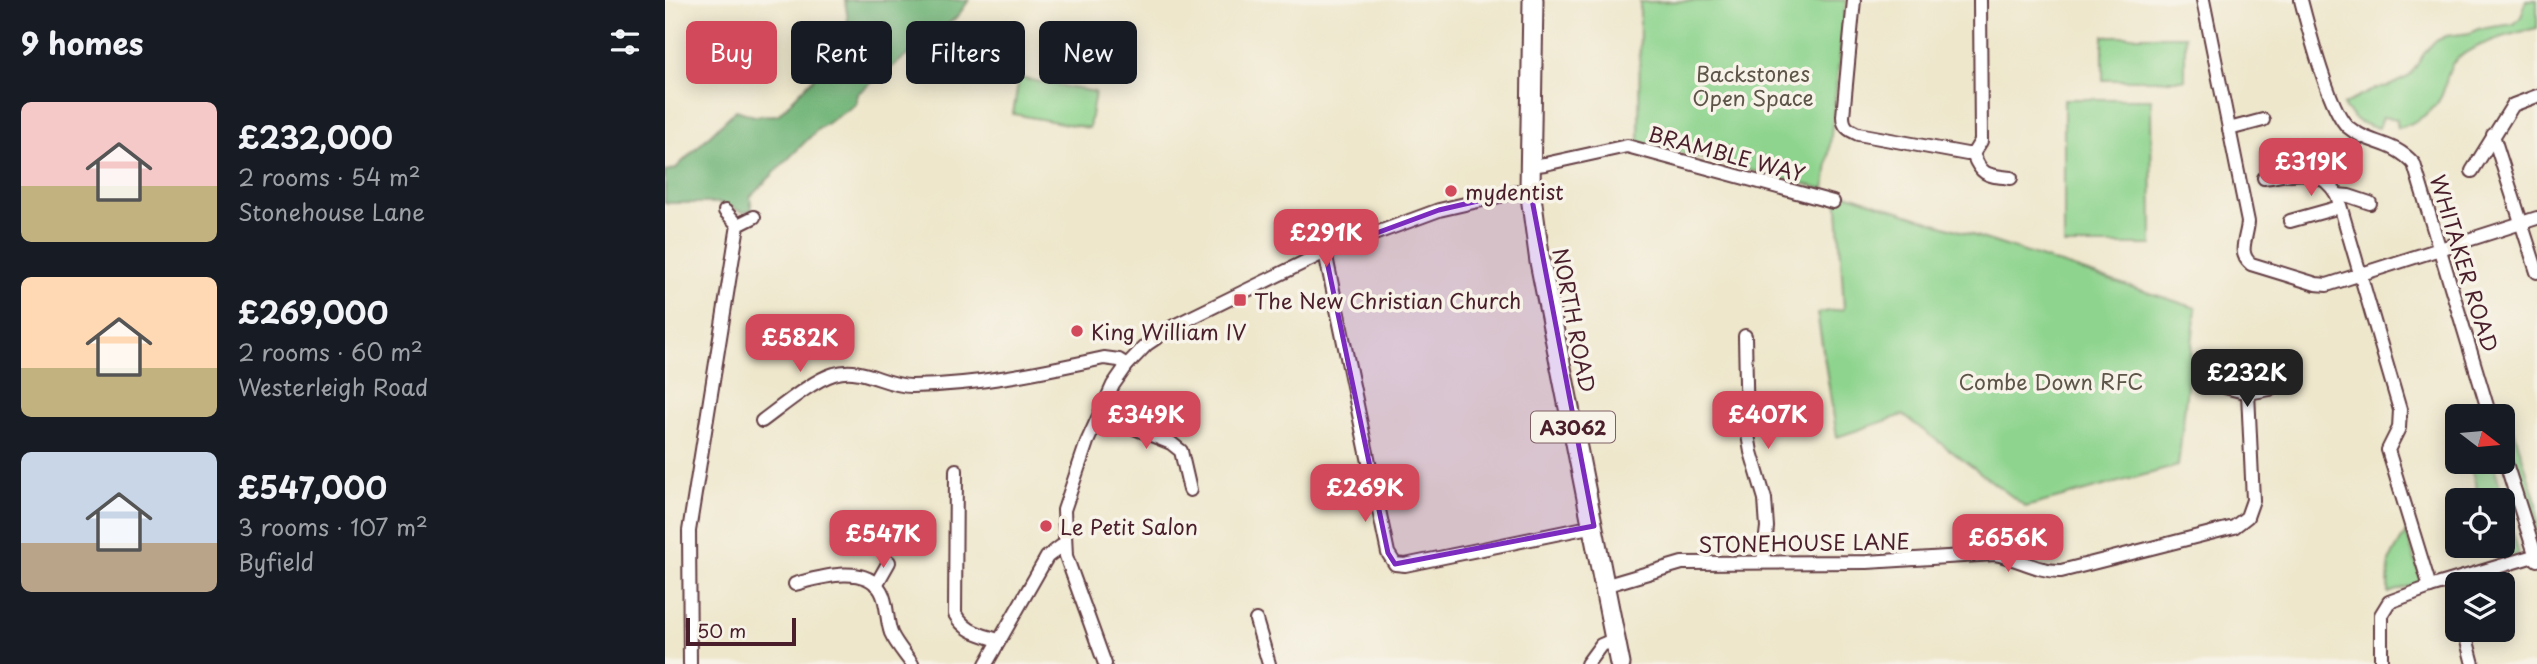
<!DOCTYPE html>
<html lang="en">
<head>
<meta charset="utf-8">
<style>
	:root { --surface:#171b24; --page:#242831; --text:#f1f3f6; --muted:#9ea1a6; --accent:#d1495b }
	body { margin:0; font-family:"Playpen Sans",sans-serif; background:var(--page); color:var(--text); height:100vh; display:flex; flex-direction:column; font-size:26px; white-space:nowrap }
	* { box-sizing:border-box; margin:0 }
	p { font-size:23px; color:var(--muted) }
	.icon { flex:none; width:38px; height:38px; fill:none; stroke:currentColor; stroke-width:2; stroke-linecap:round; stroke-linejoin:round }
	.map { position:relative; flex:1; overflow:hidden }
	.side { display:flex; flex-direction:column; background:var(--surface); width:665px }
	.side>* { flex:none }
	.top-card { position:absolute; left:21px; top:21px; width:665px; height:63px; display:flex; gap:14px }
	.needle { width:46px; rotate:106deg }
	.buttons { position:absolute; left:1780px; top:404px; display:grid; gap:14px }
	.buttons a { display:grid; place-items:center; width:70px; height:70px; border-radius:10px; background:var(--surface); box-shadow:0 4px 18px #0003; font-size:35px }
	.scale { position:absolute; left:21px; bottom:18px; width:110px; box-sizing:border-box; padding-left:7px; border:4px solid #4a1f2b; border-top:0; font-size:19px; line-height:24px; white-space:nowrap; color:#4a1f2b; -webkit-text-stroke:5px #f7f3e8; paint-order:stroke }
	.price { position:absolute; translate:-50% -60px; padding:0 16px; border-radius:14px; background:var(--accent); color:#fff; font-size:23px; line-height:46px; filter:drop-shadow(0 2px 4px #0008) }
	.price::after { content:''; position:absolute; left:50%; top:42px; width:21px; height:16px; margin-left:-10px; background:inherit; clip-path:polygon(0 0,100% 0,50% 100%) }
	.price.current { background:#222; color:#fff }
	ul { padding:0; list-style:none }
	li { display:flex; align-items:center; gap:21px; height:175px; padding:0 21px }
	li span { display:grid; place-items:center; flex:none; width:196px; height:140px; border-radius:10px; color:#555 }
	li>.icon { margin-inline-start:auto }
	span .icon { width:84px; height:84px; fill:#fffc; stroke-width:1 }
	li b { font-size:30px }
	h2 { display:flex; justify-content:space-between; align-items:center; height:84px; padding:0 21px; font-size:30px }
	.chip { padding:0 24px; border-radius:10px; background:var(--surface); box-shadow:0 4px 18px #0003; font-size:24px; line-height:63px }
	.chip.current { background:var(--accent); color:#fff }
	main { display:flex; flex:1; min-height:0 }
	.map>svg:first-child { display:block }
	.green { fill:#8ed48e; stroke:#6c7a5c; stroke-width:2 }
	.forest { fill:#72b679; stroke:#5e6a52; stroke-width:2 }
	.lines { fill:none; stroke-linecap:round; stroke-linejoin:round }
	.minor-casing { stroke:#633d43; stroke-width:16 }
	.primary-casing { stroke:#633d43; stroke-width:23 }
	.minor { stroke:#fff; stroke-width:12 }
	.primary { stroke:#fff; stroke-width:19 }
	.marked { fill:#7b2cbf; fill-opacity:0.2; stroke:#7b2cbf; stroke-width:5; stroke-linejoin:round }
	.poi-dot { fill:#d1495b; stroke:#f7f3e8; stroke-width:2.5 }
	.labels { text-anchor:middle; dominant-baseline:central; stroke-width:7; stroke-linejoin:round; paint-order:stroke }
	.shield { fill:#f7f3e8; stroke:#7e5f64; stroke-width:2 }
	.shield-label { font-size:19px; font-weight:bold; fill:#4a1f2b }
	.park-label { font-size:21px; fill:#5e5549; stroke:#f7f3e8 }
	.street-label { font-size:21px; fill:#4a1f2b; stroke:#f7f3e8 }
	.poi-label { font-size:21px; fill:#4a1f2b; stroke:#f7f3e8; text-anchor:start }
</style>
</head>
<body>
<main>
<section class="side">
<h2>9 homes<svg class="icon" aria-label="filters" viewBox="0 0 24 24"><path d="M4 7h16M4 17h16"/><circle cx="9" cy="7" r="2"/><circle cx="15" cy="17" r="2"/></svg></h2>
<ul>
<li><span style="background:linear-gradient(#f6c9c9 60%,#c2b280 0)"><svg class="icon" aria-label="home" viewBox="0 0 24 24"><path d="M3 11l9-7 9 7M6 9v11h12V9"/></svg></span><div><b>£232,000</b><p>2 rooms · 54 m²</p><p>Stonehouse Lane</p></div></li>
<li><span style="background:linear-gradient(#ffd9b3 65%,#c2b280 0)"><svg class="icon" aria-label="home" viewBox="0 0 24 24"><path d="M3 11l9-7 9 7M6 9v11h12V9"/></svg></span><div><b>£269,000</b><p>2 rooms · 60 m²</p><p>Westerleigh Road</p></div></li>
<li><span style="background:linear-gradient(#c9d6e8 65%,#b9a48a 0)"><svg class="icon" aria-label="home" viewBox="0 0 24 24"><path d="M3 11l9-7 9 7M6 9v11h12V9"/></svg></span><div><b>£547,000</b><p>3 rooms · 107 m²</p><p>Byfield</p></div></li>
</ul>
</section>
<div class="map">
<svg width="1872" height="664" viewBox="0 0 1872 664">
	<rect width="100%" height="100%" fill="#f7f3e8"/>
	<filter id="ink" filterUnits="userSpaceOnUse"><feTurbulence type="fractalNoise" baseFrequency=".0143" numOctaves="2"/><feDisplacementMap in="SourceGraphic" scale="14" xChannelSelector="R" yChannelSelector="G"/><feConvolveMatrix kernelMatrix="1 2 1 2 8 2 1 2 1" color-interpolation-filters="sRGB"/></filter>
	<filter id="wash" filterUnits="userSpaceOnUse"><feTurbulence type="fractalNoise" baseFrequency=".00686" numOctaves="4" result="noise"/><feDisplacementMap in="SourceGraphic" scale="28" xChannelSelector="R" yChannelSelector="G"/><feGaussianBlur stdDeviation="1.57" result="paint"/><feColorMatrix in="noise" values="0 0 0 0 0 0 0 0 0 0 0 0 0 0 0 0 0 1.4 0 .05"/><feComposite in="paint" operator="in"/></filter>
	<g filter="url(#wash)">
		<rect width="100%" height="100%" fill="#eee7cc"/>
		<!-- green -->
		<g class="green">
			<path d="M 1077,0 L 1181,0 L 1160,189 L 974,143 L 975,2 Z"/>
			<path d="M 1861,0 L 1872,0 L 1872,28 C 1850,33 1803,45 1788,63 C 1782,71 1782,80 1779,89 C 1774,109 1751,124 1732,128 L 1732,119 L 1717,117 L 1713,128 C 1699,126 1685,118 1678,105 L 1712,88 L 1722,87 L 1745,76 L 1760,52 L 1769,42 L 1781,36 L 1805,33 L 1813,29 L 1849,24 L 1856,17 Z"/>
			<rect x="1438" y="36" width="82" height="44"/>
			<path d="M 354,78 L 430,92 L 424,128 L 348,114 Z"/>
			<path d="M 1399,99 L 1486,99 L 1487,245 L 1399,245 Z"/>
			<path d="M 1172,191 L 1531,308 L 1513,466 L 1361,507 L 1238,415 L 1172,437 L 1152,313 L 1179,309 Z"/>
			<path d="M 1845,417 L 1872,505 L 1872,540 L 1838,425 L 1838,419 Z"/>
			<path d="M 1804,462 L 1828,462 L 1854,554 L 1832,561 L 1828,546 L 1838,546 L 1838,500 L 1815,500 Z"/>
			<path d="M 1741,532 L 1757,582 L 1723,593 L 1724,561 Z"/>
		</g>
		<!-- forest -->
		<path class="forest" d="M 180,0 L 304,0 L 292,17 L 192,94 L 191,104 L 152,130 L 85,197 L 87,210 L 78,212 L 54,203 L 0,203 L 0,171 L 10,169 L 71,110 L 89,116 L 113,115 L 167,59 L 183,20 Z"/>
	</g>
	<g filter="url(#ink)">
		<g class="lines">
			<!-- minor casing -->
			<g class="minor-casing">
				<g id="minor">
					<path d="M 1189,0 L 1178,116 C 1178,127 1184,130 1193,134 L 1302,154 L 1308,154 L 1316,141 L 1315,0"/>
					<path d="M 1538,0 L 1583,222 C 1582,238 1572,253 1586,264 L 1651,284 L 1662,285 L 1872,218"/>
					<path d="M 1636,0 C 1643,27 1664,110 1683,127 C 1704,145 1728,140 1749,164 L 1825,416"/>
					<path d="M 1564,129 L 1598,120"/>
					<path d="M 1828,135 L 1872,272"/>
					<path d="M 1308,154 C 1317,177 1323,175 1346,178"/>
					<path d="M 865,166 L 880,164 L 962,146 L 1168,202"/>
					<path d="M 1807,171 L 1848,105 L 1872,96"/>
					<path d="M 1599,178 C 1628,174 1654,164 1672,195 L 1735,410 L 1734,428 L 1723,450 L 1765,587"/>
					<path d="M 1672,195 L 1684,196 L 1705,203"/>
					<path d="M 60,211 L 73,225"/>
					<path d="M 1625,221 L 1675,207"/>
					<path d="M 660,252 L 723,553 L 730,564 L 740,565 L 929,526"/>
					<path d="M 1080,336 L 1082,429 L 1086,452 L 1100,499 L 1102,527 L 1098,562"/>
					<path d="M 1560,387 L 1583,393 L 1605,389"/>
					<path d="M 435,414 L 506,443 L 516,451 L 525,490"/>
					<path d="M 97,421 C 115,408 148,380 169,374 C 197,365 219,386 247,386 C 313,385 375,372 439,358 L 454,360 L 462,365"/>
					<path d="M 1838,454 L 1872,560"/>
					<path d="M 291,470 L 290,614 C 300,632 315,634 333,640"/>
					<path d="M 1786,581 L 1792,604"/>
					<path d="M 130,584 C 153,578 200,563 216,591 C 223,603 221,619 226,633 C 231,644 240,654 247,664"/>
					<path d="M 211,585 L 224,562"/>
					<path d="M 939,586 L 1017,563 L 1202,562 L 1330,554 C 1353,558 1373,572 1396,571 L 1569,527 L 1582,517 L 1588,500 L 1583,393"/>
					<path d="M 591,620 L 604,664"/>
					<path d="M 1799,630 L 1808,664"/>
					<path d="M 25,664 L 24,531 L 73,225 L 89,217"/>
					<path d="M 321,664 L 382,557 L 399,544"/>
					<path d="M 440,664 L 401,556 L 399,510 L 422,442 L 448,385 L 462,365 L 482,344 L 509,326 L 660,252 L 774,210 L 865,189"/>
					<path d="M 922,664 L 936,645 L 950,639"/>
					<path d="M 1716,664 L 1716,615 L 1724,602 L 1765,587 L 1872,555"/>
				</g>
			</g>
			<!-- primary casing -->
			<g class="primary-casing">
				<path id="primary" d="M 868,0 L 865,189 L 875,262 L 955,664"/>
			</g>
			<!-- minor -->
			<use href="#minor" class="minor"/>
			<!-- primary -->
			<use href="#primary" class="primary"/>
		</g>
	</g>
	<!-- marked area -->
	<path class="marked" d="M 865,189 L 929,526 L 730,564 L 723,553 L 660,252 L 774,210 Z"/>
	<!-- markers -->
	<g class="poi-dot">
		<circle cx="786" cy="191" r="7"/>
		<rect x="568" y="293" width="14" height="14" rx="3.5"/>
		<circle cx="412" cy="331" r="7"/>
		<circle cx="381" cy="526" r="7"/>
	</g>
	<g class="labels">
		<!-- shield labels -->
		<rect class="shield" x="866" y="411.5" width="84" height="31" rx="5"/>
		<g class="shield-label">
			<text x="908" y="427">A3062</text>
		</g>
		<!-- park labels -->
		<g class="park-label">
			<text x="1088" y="73">Backstones<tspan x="1088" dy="24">Open Space</tspan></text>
			<text x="1386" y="381">Combe Down RFC</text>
		</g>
		<!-- street labels -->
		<g class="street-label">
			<text transform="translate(1062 153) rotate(15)">BRAMBLE WAY</text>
			<text transform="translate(1800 263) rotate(73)">WHITAKER ROAD</text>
			<text transform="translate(910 320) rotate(79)">NORTH ROAD</text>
			<text transform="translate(1139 542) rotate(-1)">STONEHOUSE LANE</text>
		</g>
		<!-- poi labels -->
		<g class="poi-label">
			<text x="800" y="191">mydentist</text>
			<text x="589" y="300">The New Christian Church</text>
			<text x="426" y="331">King William IV</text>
			<text x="395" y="526">Le Petit Salon</text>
		</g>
	</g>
</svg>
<div class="buttons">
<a><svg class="needle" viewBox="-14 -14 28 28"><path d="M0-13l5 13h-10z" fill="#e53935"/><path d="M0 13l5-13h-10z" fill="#9ea1a6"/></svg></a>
<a><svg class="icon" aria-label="locate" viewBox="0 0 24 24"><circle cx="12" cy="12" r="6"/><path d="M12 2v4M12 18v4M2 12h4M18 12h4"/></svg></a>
<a><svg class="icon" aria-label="layers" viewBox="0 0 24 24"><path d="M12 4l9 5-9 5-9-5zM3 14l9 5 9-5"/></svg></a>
</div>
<div class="scale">50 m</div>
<b class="price" style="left:1646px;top:198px">£319K</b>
<b class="price" style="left:661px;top:269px">£291K</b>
<b class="price" style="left:135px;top:374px">£582K</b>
<b class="price current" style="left:1582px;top:409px">£232K</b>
<b class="price" style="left:481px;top:451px">£349K</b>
<b class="price" style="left:1103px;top:451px">£407K</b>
<b class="price" style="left:700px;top:524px">£269K</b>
<b class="price" style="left:218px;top:570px">£547K</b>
<b class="price" style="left:1343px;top:574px">£656K</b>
<div class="top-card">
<a class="chip current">Buy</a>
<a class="chip">Rent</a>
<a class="chip">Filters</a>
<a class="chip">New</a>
</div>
</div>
</main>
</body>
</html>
